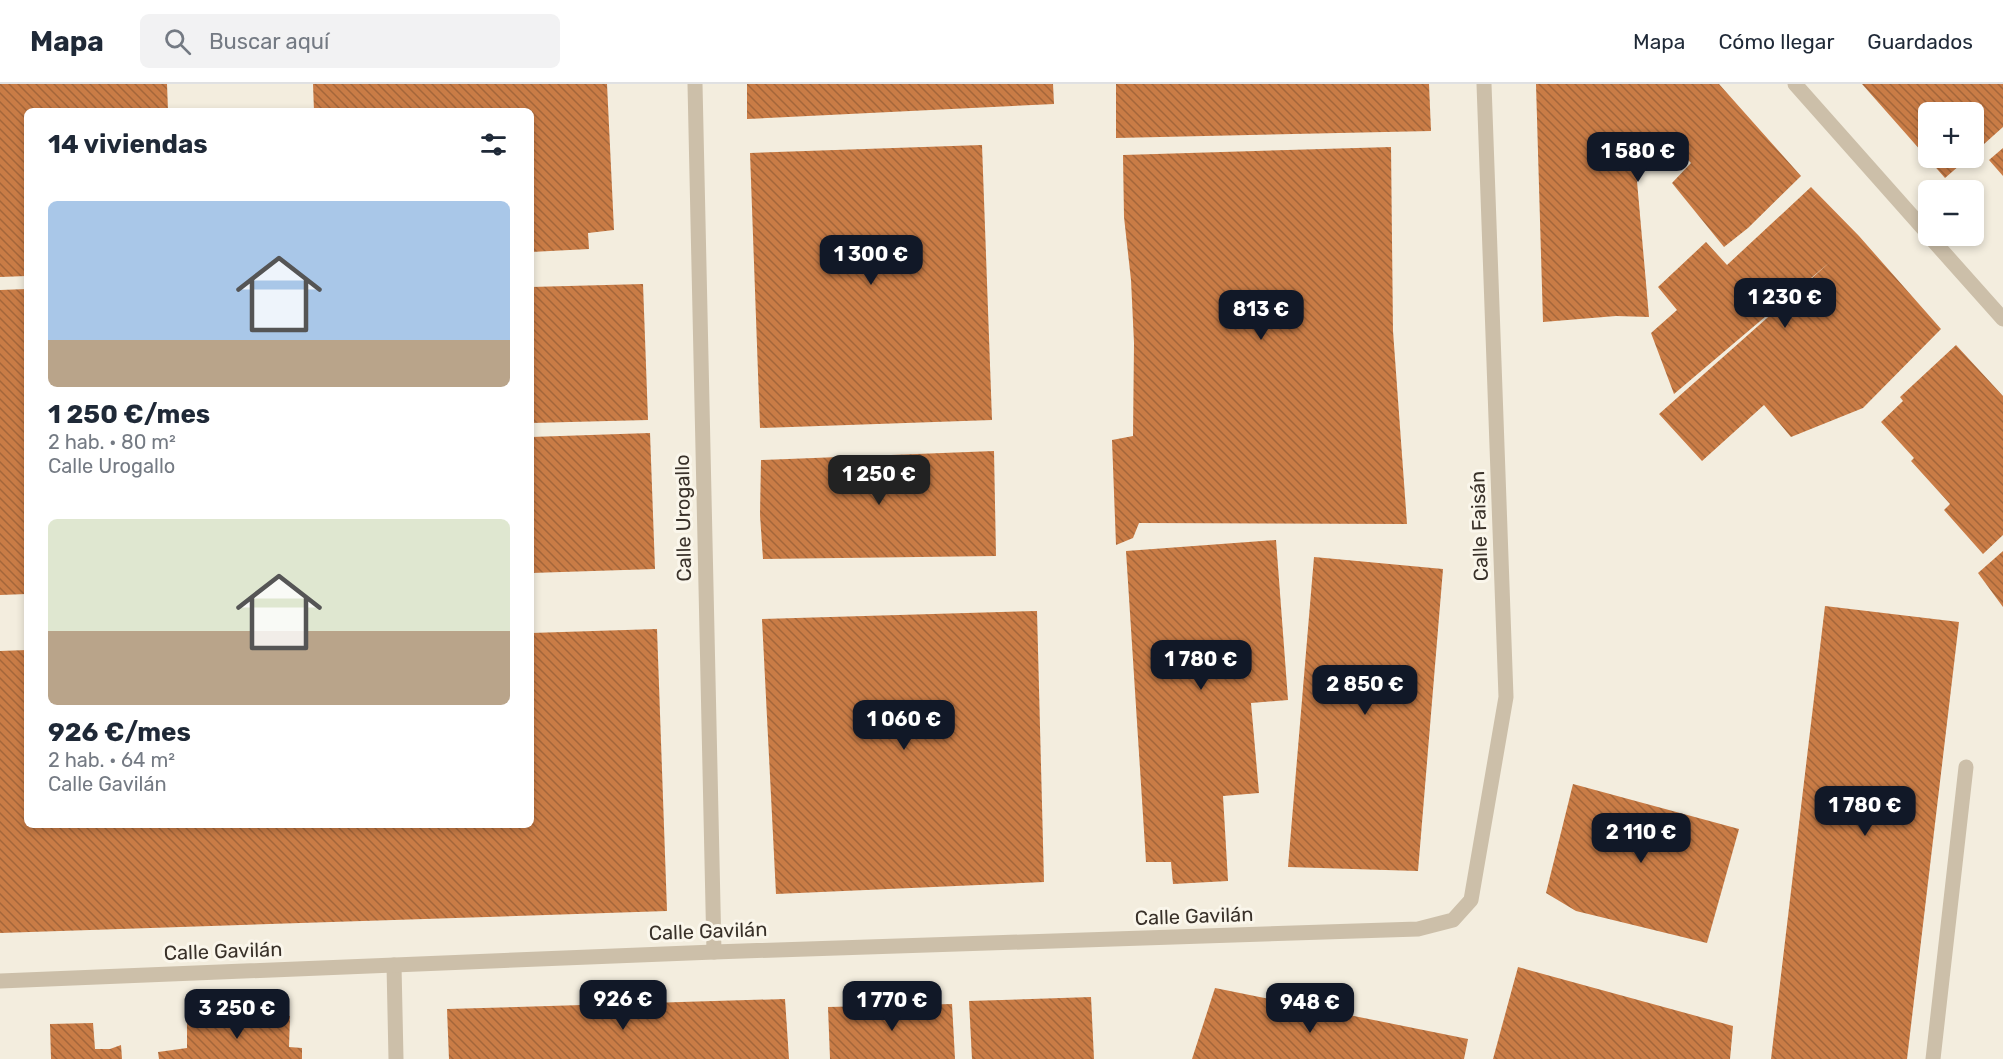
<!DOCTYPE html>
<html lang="es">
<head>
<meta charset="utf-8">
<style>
	:root { --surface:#fff; --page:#f2f2f3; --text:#1f2937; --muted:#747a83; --line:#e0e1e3; --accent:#111827 }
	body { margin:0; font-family:Rubik,sans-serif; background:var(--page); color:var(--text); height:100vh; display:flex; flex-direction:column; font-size:22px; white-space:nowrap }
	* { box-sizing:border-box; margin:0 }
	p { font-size:20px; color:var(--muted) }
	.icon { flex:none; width:33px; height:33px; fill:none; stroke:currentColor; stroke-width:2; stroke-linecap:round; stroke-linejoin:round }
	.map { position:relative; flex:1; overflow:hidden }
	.sheet { position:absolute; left:24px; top:24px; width:510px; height:720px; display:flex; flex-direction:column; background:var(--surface); border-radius:9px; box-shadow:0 3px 9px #0003 }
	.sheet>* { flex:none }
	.tools { position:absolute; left:1918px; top:18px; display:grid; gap:12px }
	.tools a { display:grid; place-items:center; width:66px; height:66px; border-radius:9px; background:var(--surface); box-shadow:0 3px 9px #0003; font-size:30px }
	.price { position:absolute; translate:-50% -51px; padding:0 14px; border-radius:12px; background:var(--accent); color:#fff; font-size:20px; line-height:39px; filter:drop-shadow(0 2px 3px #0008) }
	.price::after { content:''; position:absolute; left:50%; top:36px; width:18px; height:14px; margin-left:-9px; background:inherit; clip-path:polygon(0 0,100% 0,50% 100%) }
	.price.active { background:#222; color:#fff }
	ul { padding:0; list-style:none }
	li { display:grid; align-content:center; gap:12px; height:318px; padding:0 24px }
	li span { display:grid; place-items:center; height:186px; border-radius:9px; color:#555 }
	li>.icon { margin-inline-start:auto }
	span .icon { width:108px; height:108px; fill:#fffc; stroke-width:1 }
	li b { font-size:26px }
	h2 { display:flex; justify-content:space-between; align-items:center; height:72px; padding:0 24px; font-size:26px }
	header { display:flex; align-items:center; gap:36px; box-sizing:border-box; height:84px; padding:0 30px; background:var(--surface); border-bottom:2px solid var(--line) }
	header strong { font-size:28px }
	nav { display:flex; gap:33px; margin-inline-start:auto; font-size:21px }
	.search { width:420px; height:54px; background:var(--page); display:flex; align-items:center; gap:15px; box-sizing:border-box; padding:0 21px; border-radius:9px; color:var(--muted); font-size:22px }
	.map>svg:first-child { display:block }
	.building { fill:url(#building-back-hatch) }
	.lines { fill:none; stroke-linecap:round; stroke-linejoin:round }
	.minor { stroke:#ccbfa9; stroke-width:15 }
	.labels { text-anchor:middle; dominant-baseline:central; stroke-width:6; stroke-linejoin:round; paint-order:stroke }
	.street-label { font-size:20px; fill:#393129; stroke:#faf6eb }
</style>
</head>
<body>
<header>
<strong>Mapa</strong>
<div class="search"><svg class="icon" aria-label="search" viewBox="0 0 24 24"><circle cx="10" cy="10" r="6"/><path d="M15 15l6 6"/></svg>Buscar aquí</div>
<nav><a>Mapa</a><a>Cómo llegar</a><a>Guardados</a></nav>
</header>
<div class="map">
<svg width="2003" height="975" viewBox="0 0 2003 975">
	<defs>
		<pattern id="building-back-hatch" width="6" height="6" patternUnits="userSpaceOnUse" patternTransform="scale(1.5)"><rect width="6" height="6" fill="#c97c46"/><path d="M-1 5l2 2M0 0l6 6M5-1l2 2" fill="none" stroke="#a4663a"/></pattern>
	</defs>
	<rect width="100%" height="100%" fill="#f3edde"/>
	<!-- building -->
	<g class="building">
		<path d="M 0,0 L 167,0 L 168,27 L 27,27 L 27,192 L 0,193 Z"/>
		<path d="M 313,0 L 607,0 L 614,146 L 588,149 L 589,165 L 531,168 L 531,27 L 314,27 Z"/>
		<path d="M 747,0 L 1053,0 L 1054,20 L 747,35 Z"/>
		<path d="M 1116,0 L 1429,0 L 1431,47 L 1116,54 Z"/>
		<path d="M 1536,0 L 1719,0 L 1801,92 L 1748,144 L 1724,163 L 1672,99 L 1691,79 L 1681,68 L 1636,86 L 1649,233 L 1616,232 L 1543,238 Z"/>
		<path d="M 1862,0 L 2003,0 L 2003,43 L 1974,69 L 1974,28 L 1929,28 L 1929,74 L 1968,74 L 1945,94 Z"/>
		<path d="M 982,61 L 992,336 L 760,344 L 750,69 Z"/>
		<path d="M 1391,63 L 1393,247 L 1407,440 L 1139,439 L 1133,454 L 1116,461 L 1112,356 L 1133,352 L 1134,259 L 1131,196 L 1124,133 L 1123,71 Z"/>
		<path d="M 2003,64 L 2003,92 L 1989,76 Z"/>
		<path d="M 1811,103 L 1859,152 L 1941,245 L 1863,324 L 1791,353 L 1764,321 L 1702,377 L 1659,330 L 1830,178 L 1674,310 L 1651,249 L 1677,226 L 1658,203 L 1706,158 L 1727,181 Z"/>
		<path d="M 643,200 L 648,336 L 531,339 L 531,203 Z"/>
		<path d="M 27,205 L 27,510 L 0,511 L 0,206 Z"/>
		<path d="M 1956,261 L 2003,312 L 2003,451 L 1983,470 L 1944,426 L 1950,420 L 1911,377 L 1914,374 L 1881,338 L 1903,317 L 1900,313 Z"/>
		<path d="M 650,349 L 655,485 L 531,489 L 531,353 Z"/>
		<path d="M 994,367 L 996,472 L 763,475 L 760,431 L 761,376 Z"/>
		<path d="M 1276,456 L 1288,616 L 1251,619 L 1259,709 L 1223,712 L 1228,797 L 1173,800 L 1171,778 L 1146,778 L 1126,467 Z"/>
		<path d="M 2003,467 L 2003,523 L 1978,489 Z"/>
		<path d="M 1314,473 L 1443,485 L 1418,787 L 1288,783 Z"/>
		<path d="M 1825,522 L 1959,538 L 1907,975 L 1771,975 Z"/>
		<path d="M 1037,527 L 1044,798 L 776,810 L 762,535 Z"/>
		<path d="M 657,545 L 667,827 L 0,849 L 0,567 L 27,566 L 27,741 L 531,741 L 531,549 Z"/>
		<path d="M 1573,700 L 1739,745 L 1707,859 L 1576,827 L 1546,809 Z"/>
		<path d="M 1518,883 L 1733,942 L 1730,975 L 1493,975 Z"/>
		<path d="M 1215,904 L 1468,955 L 1464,975 L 1192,975 Z"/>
		<path d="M 1091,913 L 1094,975 L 972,975 L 969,917 Z"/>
		<path d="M 785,915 L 789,975 L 449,975 L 447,925 Z"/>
		<path d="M 952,920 L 955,975 L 830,975 L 828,923 Z"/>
		<path d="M 290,932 L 289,963 L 302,964 L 302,975 L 159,975 L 158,968 L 187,964 L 187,937 Z"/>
		<path d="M 93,939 L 95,965 L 110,965 L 121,961 L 122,975 L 51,975 L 50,940 Z"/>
	</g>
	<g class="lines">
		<!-- minor -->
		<g class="minor">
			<path d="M 695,0 L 714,868"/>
			<path d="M 1795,0 L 1929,151"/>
			<path d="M 1929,152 L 2003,235"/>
			<path d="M 394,881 L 396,975"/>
			<path d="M 0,897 L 714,868 L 1418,845 L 1453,836 L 1471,816 L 1506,613 L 1484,0"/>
			<path d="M 1933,975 L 1966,683"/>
		</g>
	</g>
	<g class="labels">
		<!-- street labels -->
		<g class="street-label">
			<text transform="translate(683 434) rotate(-91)">Calle Urogallo</text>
			<text transform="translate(1479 442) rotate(-92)">Calle Faisán</text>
			<text transform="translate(1194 832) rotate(-2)">Calle Gavilán</text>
			<text transform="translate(708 847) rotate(-2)">Calle Gavilán</text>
			<text transform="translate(223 867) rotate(-2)">Calle Gavilán</text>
		</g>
	</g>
</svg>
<div class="tools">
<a>+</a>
<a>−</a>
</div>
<b class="price" style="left:1638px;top:99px">1 580 €</b>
<b class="price" style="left:871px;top:202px">1 300 €</b>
<b class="price" style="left:1785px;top:245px">1 230 €</b>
<b class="price" style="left:1261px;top:257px">813 €</b>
<b class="price active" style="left:879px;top:422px">1 250 €</b>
<b class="price" style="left:1201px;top:607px">1 780 €</b>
<b class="price" style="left:1365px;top:632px">2 850 €</b>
<b class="price" style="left:904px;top:667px">1 060 €</b>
<b class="price" style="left:1865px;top:753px">1 780 €</b>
<b class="price" style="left:1641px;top:780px">2 110 €</b>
<b class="price" style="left:623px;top:947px">926 €</b>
<b class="price" style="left:892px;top:948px">1 770 €</b>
<b class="price" style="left:1310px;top:950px">948 €</b>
<b class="price" style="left:237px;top:956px">3 250 €</b>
<section class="sheet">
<h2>14 viviendas<svg class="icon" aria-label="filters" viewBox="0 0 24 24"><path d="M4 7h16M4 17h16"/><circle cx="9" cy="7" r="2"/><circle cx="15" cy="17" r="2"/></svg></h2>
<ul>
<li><span style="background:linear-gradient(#a9c7e8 75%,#b9a48a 0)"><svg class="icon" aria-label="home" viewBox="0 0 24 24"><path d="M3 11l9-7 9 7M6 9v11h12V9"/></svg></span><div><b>1 250 €/mes</b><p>2 hab. · 80 m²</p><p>Calle Urogallo</p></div></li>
<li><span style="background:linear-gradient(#dfe7d0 60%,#b9a48a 0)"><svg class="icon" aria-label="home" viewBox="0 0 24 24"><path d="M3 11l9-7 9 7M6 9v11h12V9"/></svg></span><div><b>926 €/mes</b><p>2 hab. · 64 m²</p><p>Calle Gavilán</p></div></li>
</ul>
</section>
</div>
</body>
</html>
